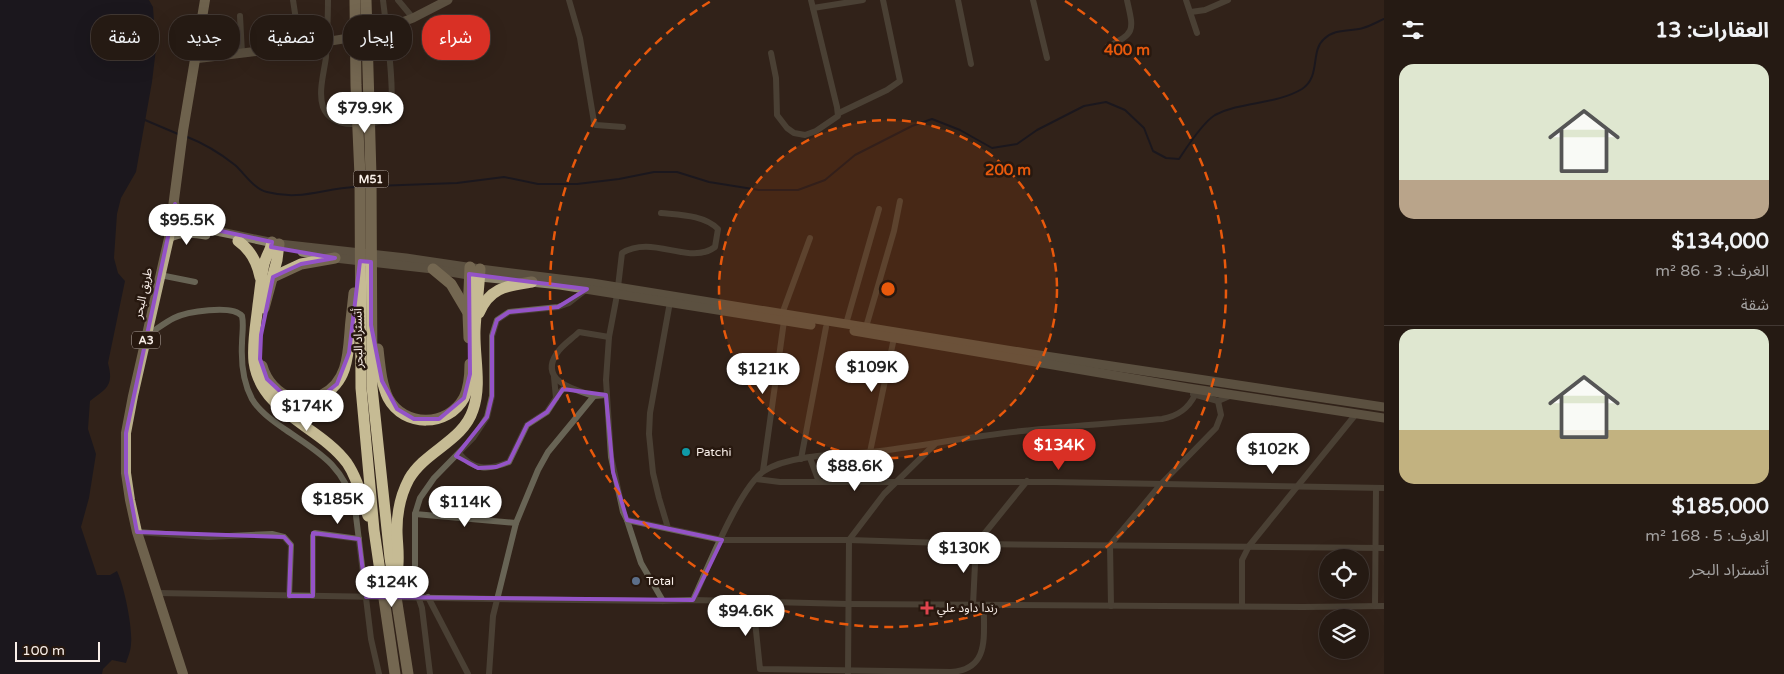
<!DOCTYPE html>
<html lang="ar">
<head>
<meta charset="utf-8">
<style>
	:root { --surface:#251a13; --page:#2d231c; --text:#f1f3f6; --muted:#a3a1a0; --line:#423833; --accent:#d93025 }
	body { margin:0; font-family:"Varela Round","Noto Sans Arabic",sans-serif; background:var(--page); color:var(--text); direction:rtl; height:100vh; display:flex; flex-direction:column; font-size:19px; white-space:nowrap }
	* { box-sizing:border-box; margin:0 }
	p { font-size:16px; color:var(--muted) }
	.icon { flex:none; width:28px; height:28px; fill:none; stroke:currentColor; stroke-width:2; stroke-linecap:round; stroke-linejoin:round }
	.map { position:relative; flex:1; overflow:hidden; direction:ltr }
	.sheet { display:flex; flex-direction:column; background:var(--surface); width:400px }
	.sheet>* { flex:none }
	.top-card { position:absolute; left:15px; top:15px; width:475px; height:45px; direction:rtl; display:flex; gap:10px }
	.buttons { position:absolute; left:1319px; top:549px; display:grid; gap:10px }
	.buttons a { display:grid; place-items:center; width:50px; height:50px; border-radius:50%; background:var(--surface); box-shadow:0 5px 20px #0002,0 0 0 1px var(--line); font-size:25px }
	.scale { position:absolute; left:15px; bottom:12px; width:85px; box-sizing:border-box; padding-left:5px; border:2px solid #f9efe9; border-top:0; font-size:14px; line-height:18px; white-space:nowrap; color:#f9efe9; -webkit-text-stroke:4px #27180f; paint-order:stroke }
	.price { position:absolute; translate:-50% -42px; padding:0 11px; border-radius:18px; background:#fff; color:#222; font-size:16px; line-height:32px; filter:drop-shadow(0 1px 2px #0008) }
	.price::after { content:''; position:absolute; left:50%; top:30px; width:15px; height:11px; margin-left:-8px; background:inherit; clip-path:polygon(0 0,100% 0,50% 100%) }
	.price.selected { background:var(--accent); color:#fff }
	ul { padding:0; list-style:none }
	li { display:grid; align-content:center; gap:10px; height:265px; padding:0 15px }
	li+li { border-top:1px solid var(--line) }
	li span { display:grid; place-items:center; height:155px; border-radius:15px; color:#555 }
	li>.icon { margin-inline-start:auto }
	span .icon { width:90px; height:90px; fill:#fffc; stroke-width:1 }
	li b { font-size:21px }
	h2 { display:flex; justify-content:space-between; align-items:center; height:60px; padding:0 15px; font-size:21px }
	.pill { padding:0 18px; border-radius:20px; background:var(--surface); box-shadow:0 5px 20px #0002,0 0 0 1px var(--line); font-size:18px; line-height:45px }
	.pill.selected { background:var(--accent); color:#fff }
	main { display:flex; flex:1; min-height:0 }
	.map>svg:first-child { display:block }
	.water { fill:#000b22 }
	.lines { fill:none; stroke-linecap:round; stroke-linejoin:round }
	.stream { stroke:#000b22; stroke-width:2 }
	.minor { stroke:#686455; stroke-width:6 }
	.secondary { stroke:#8e876f; stroke-width:9 }
	.trunk { stroke:#b9af8c; stroke-width:10 }
	.motorway { stroke:#c6bb94; stroke-width:11 }
	.marked { fill:none; stroke:#9453c7; stroke-width:4; stroke-linejoin:round }
	.ring { fill:none; stroke:#e8590c; stroke-width:2.5; stroke-dasharray:9 6 }
	.culture-dot { fill:#0f9aa8; stroke:#27180f; stroke-width:2 }
	.service-dot { fill:#5c6f8a; stroke:#27180f; stroke-width:2 }
	.health-dot { fill:#e0444e; stroke:#27180f; stroke-width:2 }
	.labels { text-anchor:middle; dominant-baseline:central; stroke-width:5; stroke-linejoin:round; paint-order:stroke }
	.shield { fill:#27180f; stroke:#baaea8; stroke-width:1 }
	.shield-label { font-size:11px; font-weight:bold; fill:#f9efe9 }
	.street-label { font-size:12px; fill:#f9efe9; stroke:#27180f }
	.poi-label { font-size:12px; fill:#f9efe9; stroke:#27180f; text-anchor:start }
	.centre { fill:#e8590c; stroke:#27180f; stroke-width:2.5 }
	.ring-label { font-size:15px; text-anchor:middle; font-weight:bold; fill:#e8590c; stroke:#27180f; stroke-width:5; stroke-linejoin:round; paint-order:stroke }
</style>
</head>
<body>
<main>
<section class="sheet">
<h2>العقارات: 13<svg class="icon" aria-label="filters" viewBox="0 0 24 24"><path d="M4 7h16M4 17h16"/><circle cx="9" cy="7" r="2"/><circle cx="15" cy="17" r="2"/></svg></h2>
<ul>
<li><span style="background:linear-gradient(#dfe7d0 75%,#b9a48a 0)"><svg class="icon" aria-label="home" viewBox="0 0 24 24"><path d="M3 11l9-7 9 7M6 9v11h12V9"/></svg></span><div><b>$134,000</b><p>الغرف: 3 · 86 m²</p><p>شقة</p></div></li>
<li><span style="background:linear-gradient(#dfe7d0 65%,#c2b280 0)"><svg class="icon" aria-label="home" viewBox="0 0 24 24"><path d="M3 11l9-7 9 7M6 9v11h12V9"/></svg></span><div><b>$185,000</b><p>الغرف: 5 · 168 m²</p><p>أتستراد البحر</p></div></li>
</ul>
</section>
<div class="map">
<svg width="1384" height="674" viewBox="0 0 1384 674">
	<rect width="100%" height="100%" fill="#312219"/>
	<!-- water -->
	<path class="water" d="M 0,0 L 149,0 L 153,7 L 156,49 L 152,82 L 136,172 L 121,198 L 117,214 L 114,258 L 118,273 L 125,281 L 108,363 C 114,386 107,388 90,401 L 88,429 L 96,454 L 89,498 L 81,527 L 97,575 L 110,575 L 117,571 C 124,585 133,628 131,644 C 131,650 128,657 126,663 L 112,660 L 103,669 L 102,674 L 0,674 Z"/>
	<g class="lines">
		<!-- stream -->
		<g class="stream">
			<path d="M 145,120 L 178,134"/>
			<path d="M 185,136 C 203,143 220,153 235,165 C 245,174 254,189 267,192 C 301,201 324,188 355,187"/>
			<path d="M 375,186 L 457,183 L 504,177 L 538,184 L 577,184 L 619,179 L 654,172 L 677,172 L 709,182 L 759,190 L 798,190 L 825,180 L 855,155 L 912,126 L 932,119 L 960,130 L 992,148 L 1017,144 L 1037,130 L 1084,106 L 1106,102 L 1125,110 L 1144,128 L 1153,151 L 1166,158 L 1179,159 C 1187,147 1202,123 1215,115 C 1242,101 1275,105 1302,89 C 1321,77 1310,51 1324,39 C 1335,28 1349,32 1363,28 C 1370,26 1377,22 1384,19"/>
		</g>
		<!-- minor -->
		<g class="minor">
			<path d="M 293,0 L 300,46"/>
			<path d="M 328,0 C 328,19 327,38 326,57 C 324,73 318,92 323,107 C 327,118 339,124 351,124 C 361,124 380,125 388,117 C 398,107 385,18 383,0"/>
			<path d="M 398,0 L 413,18"/>
			<path d="M 569,0 L 580,38 L 594,122 L 596,125 L 623,127"/>
			<path d="M 958,0 L 971,64"/>
			<path d="M 1033,0 L 1047,58"/>
			<path d="M 1186,0 L 1197,33"/>
			<path d="M 813,8 L 863,0"/>
			<path d="M 1191,12 L 1205,10 L 1228,0"/>
			<path d="M 240,16 L 242,53"/>
			<path d="M 1108,46 C 1137,34 1133,28 1127,0"/>
			<path d="M 771,53 L 776,78 L 777,115 L 787,128 L 794,133 L 805,135 L 816,131 L 838,116 L 837,107 L 811,0"/>
			<path d="M 839,113 L 887,90 L 900,81 L 883,0"/>
			<path d="M 160,275 L 195,282"/>
			<path d="M 618,287 L 622,253 C 653,234 689,266 715,247 L 718,229 C 704,215 680,215 661,213"/>
			<path d="M 617,295 L 609,337 L 606,380 L 611,457 L 623,512 L 627,520 L 641,563 L 663,601"/>
			<path d="M 782,314 L 810,238"/>
			<path d="M 846,324 L 879,209"/>
			<path d="M 866,327 L 894,231 L 900,201"/>
			<path d="M 147,335 C 156,330 164,323 174,318 C 186,312 232,304 242,316 C 244,325 242,334 242,343 C 241,362 243,382 252,399 C 259,411 272,420 283,428 C 318,452 343,464 355,508 L 371,639 L 379,674"/>
			<path d="M 554,377 L 556,398"/>
			<path d="M 1193,394 L 1218,401 L 1232,395"/>
			<path d="M 594,396 C 575,390 538,381 557,353 C 563,344 572,339 579,332 L 609,337"/>
			<path d="M 870,452 L 894,338"/>
			<path d="M 459,453 C 473,471 489,470 509,462 L 527,425 L 547,412 L 560,392 L 563,389 L 568,388"/>
			<path d="M 810,458 L 819,482"/>
			<path d="M 801,459 L 826,327"/>
			<path d="M 763,471 L 784,321"/>
			<path d="M 756,479 L 780,482 L 1054,482 L 1384,488"/>
			<path d="M 415,514 L 516,523"/>
			<path d="M 627,520 L 722,540 L 849,540 L 976,544 L 1384,548"/>
			<path d="M 668,528 L 659,498 L 653,473 L 649,434 L 650,413 L 670,302"/>
			<path d="M 137,532 L 208,537 L 272,534 L 284,537 L 291,545 L 289,596"/>
			<path d="M 157,593 L 496,599 L 663,601 L 693,600 L 848,604 L 1303,607 L 1384,606"/>
			<path d="M 313,596 L 313,536 L 315,533 L 359,539"/>
			<path d="M 428,597 L 468,674"/>
			<path d="M 693,600 C 707,570 739,488 764,471 C 790,454 841,455 872,452 C 922,446 972,436 1022,431 C 1069,426 1116,423 1162,419 C 1178,416 1188,409 1195,395"/>
			<path d="M 753,602 L 760,669 L 951,672 C 991,669 983,635 984,605"/>
			<path d="M 973,605 L 976,544 L 1027,481"/>
			<path d="M 1111,606 L 1110,545 L 1161,484 L 1216,428 L 1221,415 L 1218,401"/>
			<path d="M 1242,606 L 1242,560 L 1249,546 L 1356,414"/>
			<path d="M 1375,606 L 1376,488"/>
			<path d="M 848,673 L 849,540 L 884,494 L 935,444"/>
			<path d="M 430,674 L 422,608 L 415,587 L 415,514 L 420,498 L 434,478 L 473,438 L 487,417 L 492,396 L 492,336 L 497,320 L 509,312 L 558,307 L 569,303 L 587,289"/>
			<path d="M 489,674 L 493,616 L 516,523 L 538,470 L 548,452 L 594,396 L 606,395"/>
		</g>
		<!-- secondary -->
		<g class="secondary">
			<path d="M 373,33 L 413,18 L 448,0"/>
			<path d="M 194,59 L 300,46 L 349,38"/>
			<path d="M 175,204 L 179,216 L 192,226 L 279,244 L 406,258 L 480,269 L 592,283 L 1032,354 L 1384,407"/>
			<path d="M 169,238 C 179,232 195,233 206,235"/>
			<path d="M 302,252 L 335,258 L 433,269 L 480,277 L 560,285 L 811,325"/>
			<path d="M 854,331 L 1188,388 L 1384,418"/>
		</g>
		<!-- trunk -->
		<path class="trunk" d="M 183,674 L 137,532 L 130,500 L 126,473 L 126,433 L 133,396 L 169,238 L 183,131 L 205,0"/>
		<!-- motorway -->
		<g class="motorway">
			<path d="M 355,0 L 356,85 L 360,176 L 361,388 L 374,530 L 395,674"/>
			<path d="M 366,0 L 371,176 L 372,387 L 390,558 L 408,674"/>
			<path d="M 238,241 C 251,250 257,262 260,277"/>
			<path d="M 272,242 C 271,250 266,256 264,264 C 261,277 260,291 258,305 C 256,324 252,343 254,362 C 261,413 320,426 347,463 C 358,479 362,499 368,516"/>
			<path d="M 433,269 L 451,284 L 467,311"/>
			<path d="M 273,277 L 301,264 L 335,258"/>
			<path d="M 264,308 L 277,260 L 279,244"/>
			<path d="M 479,313 C 490,287 507,286 532,282"/>
			<path d="M 469,338 L 468,314 L 470,267"/>
			<path d="M 378,349 C 380,366 381,383 388,398 C 404,428 448,427 464,398 C 469,388 470,375 470,364"/>
			<path d="M 262,366 C 266,380 277,394 292,398 C 302,400 313,400 322,395 C 351,381 348,347 351,320 C 352,311 353,302 354,293"/>
			<path d="M 397,572 C 400,558 397,544 397,530 C 397,513 401,494 409,479 C 425,451 463,441 473,410 C 482,384 474,357 475,330 C 476,310 479,289 480,269"/>
		</g>
	</g>
	<!-- marked area -->
	<path d="M0 0H1384V674H0ZM 175,204 L 179,216 L 188,224 L 272,242 L 271,247 L 335,258 L 301,264 L 273,277 L 261,335 L 260,359 L 267,379 L 282,393 L 301,399 L 322,396 L 337,384 L 349,353 L 360,261 L 371,262 L 371,325 L 382,381 L 397,409 L 414,419 L 439,419 L 464,398 L 470,374 L 469,274 L 587,289 L 558,307 L 509,312 L 497,320 L 492,336 L 492,396 L 487,417 L 456,456 L 478,468 L 496,467 L 509,462 L 527,425 L 547,412 L 563,389 L 606,395 L 613,472 L 627,520 L 722,540 L 693,600 L 366,597 L 359,539 L 313,533 L 313,596 L 289,596 L 291,545 L 284,537 L 137,532 L 126,473 L 126,433 Z" fill="#312219" fill-opacity=".55" fill-rule="evenodd"/>
	<path class="marked" d="M 175,204 L 179,216 L 188,224 L 272,242 L 271,247 L 335,258 L 301,264 L 273,277 L 261,335 L 260,359 L 267,379 L 282,393 L 301,399 L 322,396 L 337,384 L 349,353 L 360,261 L 371,262 L 371,325 L 382,381 L 397,409 L 414,419 L 439,419 L 464,398 L 470,374 L 469,274 L 587,289 L 558,307 L 509,312 L 497,320 L 492,336 L 492,396 L 487,417 L 456,456 L 478,468 L 496,467 L 509,462 L 527,425 L 547,412 L 563,389 L 606,395 L 613,472 L 627,520 L 722,540 L 693,600 L 366,597 L 359,539 L 313,533 L 313,596 L 289,596 L 291,545 L 284,537 L 137,532 L 126,473 L 126,433 Z"/>
	<!-- distance rings -->
	<circle cx="888" cy="289" r="169" fill="#e8590c" fill-opacity=".12"/>
	<g class="ring">
		<circle cx="888" cy="289" r="169"/>
		<path d="M1065 1A338 338 0 1 1 711 1"/>
	</g>
	<!-- markers -->
	<circle class="culture-dot" cx="686" cy="452" r="5"/>
	<circle class="service-dot" cx="636" cy="581" r="5"/>
	<path class="health-dot" d="M924.5 600.5h5v5h5v5h-5v5h-5v-5h-5v-5h5z"/>
	<g class="labels">
		<!-- shield labels -->
		<g class="shield">
			<rect x="353.5" y="170.5" width="35" height="17" rx="4"/>
			<rect x="132" y="331.5" width="28" height="17" rx="4"/>
		</g>
		<g class="shield-label">
			<text x="371" y="179">M51</text>
			<text x="146" y="340">A3</text>
		</g>
		<!-- street labels -->
		<g class="street-label">
			<text transform="translate(143 293) rotate(-78)">طريق البحر</text>
			<text transform="translate(358 338) rotate(-91)">أتستراد البحر</text>
		</g>
		<!-- poi labels -->
		<g class="poi-label">
			<text x="696" y="452">Patchi</text>
			<text x="646" y="581">Total</text>
			<text x="937" y="608">رندا داود علي</text>
		</g>
	</g>
	<circle cx="888" cy="289" r="8" class="centre"/>
	<g class="ring-label">
		<text x="1127" y="55">400 m</text>
		<text x="1008" y="175">200 m</text>
	</g>
</svg>
<div class="buttons">
<a><svg class="icon" aria-label="locate" viewBox="0 0 24 24"><circle cx="12" cy="12" r="6"/><path d="M12 2v4M12 18v4M2 12h4M18 12h4"/></svg></a>
<a><svg class="icon" aria-label="layers" viewBox="0 0 24 24"><path d="M12 4l9 5-9 5-9-5zM3 14l9 5 9-5"/></svg></a>
</div>
<div class="scale">100 m</div>
<b class="price" style="left:365px;top:134px">$79.9K</b>
<b class="price" style="left:187px;top:246px">$95.5K</b>
<b class="price" style="left:872px;top:393px">$109K</b>
<b class="price" style="left:763px;top:395px">$121K</b>
<b class="price" style="left:307px;top:432px">$174K</b>
<b class="price selected" style="left:1059px;top:471px">$134K</b>
<b class="price" style="left:1273px;top:475px">$102K</b>
<b class="price" style="left:855px;top:492px">$88.6K</b>
<b class="price" style="left:338px;top:525px">$185K</b>
<b class="price" style="left:465px;top:528px">$114K</b>
<b class="price" style="left:964px;top:574px">$130K</b>
<b class="price" style="left:392px;top:608px">$124K</b>
<b class="price" style="left:746px;top:637px">$94.6K</b>
<div class="top-card">
<a class="pill selected">شراء</a>
<a class="pill">إيجار</a>
<a class="pill">تصفية</a>
<a class="pill">جديد</a>
<a class="pill">شقة</a>
</div>
</div>
</main>
</body>
</html>
